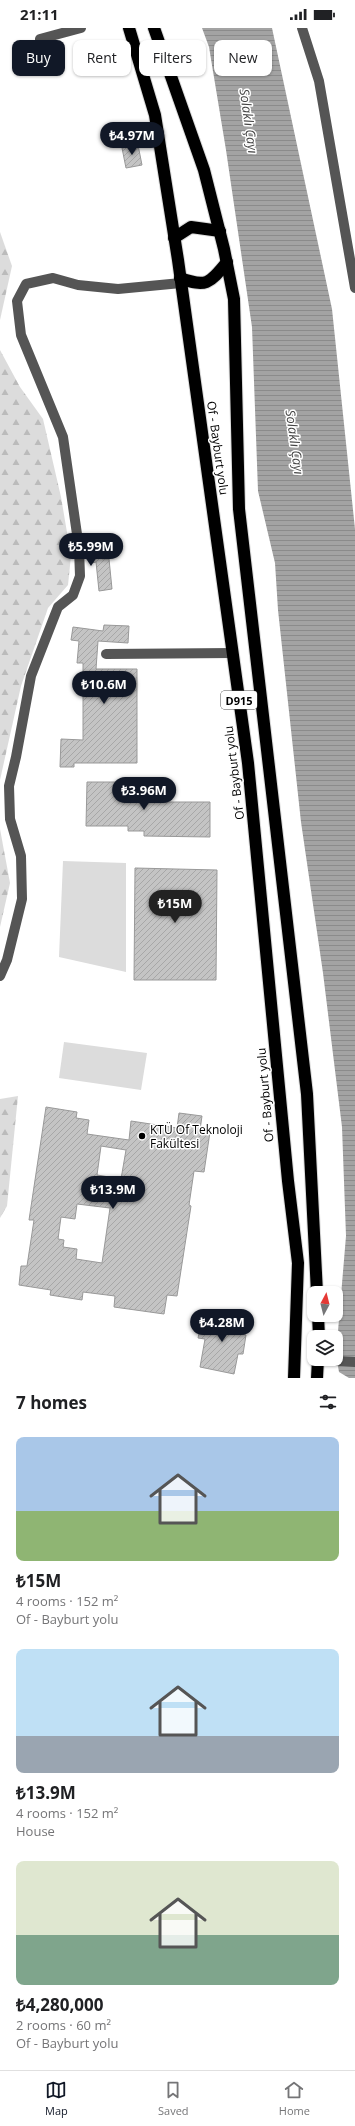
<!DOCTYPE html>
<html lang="en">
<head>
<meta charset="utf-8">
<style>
	:root { --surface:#fff; --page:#f6f6f6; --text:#202124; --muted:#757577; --line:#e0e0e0; --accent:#111827 }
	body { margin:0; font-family:"Open Sans",sans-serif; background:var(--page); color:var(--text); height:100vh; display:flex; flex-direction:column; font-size:15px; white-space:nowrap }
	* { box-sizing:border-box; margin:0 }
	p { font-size:13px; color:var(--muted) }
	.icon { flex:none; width:22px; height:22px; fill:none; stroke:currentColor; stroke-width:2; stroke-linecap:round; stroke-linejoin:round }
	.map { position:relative; height:1350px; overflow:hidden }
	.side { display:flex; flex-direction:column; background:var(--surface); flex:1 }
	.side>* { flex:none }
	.top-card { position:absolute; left:12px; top:12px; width:331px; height:36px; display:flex; gap:8px }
	.needle { width:26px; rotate:7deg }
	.controls { position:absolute; left:307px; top:1258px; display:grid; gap:8px }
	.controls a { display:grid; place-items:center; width:36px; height:36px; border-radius:8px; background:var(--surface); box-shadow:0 1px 3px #0004; font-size:20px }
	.price { position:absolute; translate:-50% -34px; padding:0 9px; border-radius:14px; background:var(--accent); color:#fff; font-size:13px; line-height:26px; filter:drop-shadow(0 1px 2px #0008) }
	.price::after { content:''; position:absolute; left:50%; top:24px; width:12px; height:9px; margin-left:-6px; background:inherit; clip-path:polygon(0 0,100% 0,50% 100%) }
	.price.on { background:#222; color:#fff }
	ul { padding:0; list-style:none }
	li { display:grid; align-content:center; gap:8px; height:212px; padding:0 16px }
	li span { display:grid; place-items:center; height:124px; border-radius:8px; color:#555 }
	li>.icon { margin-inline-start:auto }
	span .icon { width:72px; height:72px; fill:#fffc; stroke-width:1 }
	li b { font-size:17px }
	h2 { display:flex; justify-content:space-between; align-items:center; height:48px; padding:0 16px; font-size:17px }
	.tag { padding:0 14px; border-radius:8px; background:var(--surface); box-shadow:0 1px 3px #0004; font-size:14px; line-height:36px }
	.tag.on { background:var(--accent); color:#fff }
	.status { display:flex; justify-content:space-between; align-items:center; height:28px; padding:0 20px; background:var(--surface); direction:ltr }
	.status svg { height:11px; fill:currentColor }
	.menu { display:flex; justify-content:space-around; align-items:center; height:56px; border-top:1px solid var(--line); background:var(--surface); font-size:11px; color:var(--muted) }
	.menu a { display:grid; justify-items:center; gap:2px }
	.menu .on { color:var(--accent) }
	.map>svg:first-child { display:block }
	.grass { fill:#dcdcdc }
	.forest { fill:url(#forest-firs) }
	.water { fill:url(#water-rules) }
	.building { fill:url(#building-hatch); stroke:#999; fill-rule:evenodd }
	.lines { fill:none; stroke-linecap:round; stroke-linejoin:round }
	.highway-casing { stroke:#dbdbdb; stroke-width:14 }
	.minor { stroke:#555; stroke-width:10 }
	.highway { stroke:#000; stroke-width:12 }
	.poi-dot { fill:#000; stroke:#fff; stroke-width:1.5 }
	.labels { text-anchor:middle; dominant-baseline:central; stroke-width:3; stroke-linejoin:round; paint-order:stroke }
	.shield { fill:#fff; stroke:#4c4c4c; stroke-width:1 }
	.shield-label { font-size:11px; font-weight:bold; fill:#000 }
	.street-label { font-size:12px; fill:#000; stroke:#fff }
	.poi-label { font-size:12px; fill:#000; stroke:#fff; text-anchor:start }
	.water-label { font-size:13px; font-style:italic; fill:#444; stroke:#fff }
</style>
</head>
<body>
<div class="status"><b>21:11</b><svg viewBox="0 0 49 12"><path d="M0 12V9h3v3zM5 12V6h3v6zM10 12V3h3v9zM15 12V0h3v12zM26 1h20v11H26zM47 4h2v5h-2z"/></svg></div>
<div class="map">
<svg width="355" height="1350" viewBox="0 0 355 1350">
	<defs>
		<pattern id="forest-firs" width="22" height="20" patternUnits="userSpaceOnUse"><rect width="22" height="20" fill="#dcdcdc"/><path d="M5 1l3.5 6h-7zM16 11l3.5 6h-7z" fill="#bbb"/></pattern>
		<pattern id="water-rules" width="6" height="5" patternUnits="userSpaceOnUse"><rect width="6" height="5" fill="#a3a3a3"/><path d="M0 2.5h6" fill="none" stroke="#8b8b8b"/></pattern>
		<pattern id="building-hatch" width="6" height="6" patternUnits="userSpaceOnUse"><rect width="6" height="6" fill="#c4c4c4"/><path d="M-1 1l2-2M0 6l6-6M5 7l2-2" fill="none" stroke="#a7a7a7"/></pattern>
	</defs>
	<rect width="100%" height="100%" fill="#fff"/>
	<!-- grass -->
	<g class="grass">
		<path d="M 63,833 L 126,835 L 126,944 L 59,929 Z"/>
		<path d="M 64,1014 L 147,1025 L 141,1062 L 59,1050 Z"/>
	</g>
	<!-- forest -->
	<g class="forest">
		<path d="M 0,204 L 12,238 L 0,292 Z"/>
		<path d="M 0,322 L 20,359 L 43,391 L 61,469 L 71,528 L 68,557 L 48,580 L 21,658 L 0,752 Z"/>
		<path d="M 0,801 L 10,855 L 0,899 Z"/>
		<path d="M 18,1068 L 7,1178 L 0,1190 L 0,1071 Z"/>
	</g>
	<!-- water -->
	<path class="water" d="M 202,0 L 272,0 L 332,281 L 355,501 L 355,1350 L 349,1350 L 339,1344 L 336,1327 L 346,1208 L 342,1099 L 323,945 L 301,794 L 278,582 L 275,535 L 258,463 L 252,299 L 226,122 L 209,19 Z"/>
	<!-- building -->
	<g class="building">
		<path d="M 138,117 L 142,137 L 126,140 L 122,120 Z"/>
		<path d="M 101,520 L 102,531 L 109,531 L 112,561 L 99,563 L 96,534 L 91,535 L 90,521 Z"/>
		<path d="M 104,597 L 129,598 L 128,615 L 98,613 L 96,641 L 137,641 L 137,735 L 74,735 L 74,739 L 60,739 L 61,711 L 83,712 L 83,635 L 77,635 L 79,613 L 71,612 L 73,599 L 103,603 Z"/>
		<path d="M 87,754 L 146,754 L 146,774 L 210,774 L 210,809 L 144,808 L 144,803 L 128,803 L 128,798 L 86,798 Z"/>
		<path d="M 135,840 L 217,842 L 216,952 L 134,952 Z"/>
		<path d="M 46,1079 L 77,1084 L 76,1090 L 89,1092 L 87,1106 L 129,1112 L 131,1093 L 177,1100 L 179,1085 L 202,1088 L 200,1102 L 210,1104 L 204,1144 L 194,1143 L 189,1177 L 191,1178 L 177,1268 L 167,1267 L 164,1286 L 114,1279 L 115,1268 L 83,1264 L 82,1272 L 50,1267 L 51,1262 L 19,1257 L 21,1238 L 27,1238 L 34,1192 L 29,1192 ZM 101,1118 L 126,1122 L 121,1151 L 97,1147 ZM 77,1176 L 110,1180 L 102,1235 L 76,1231 L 77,1221 L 63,1219 L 64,1212 L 58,1211 L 61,1189 L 75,1191 Z"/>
		<path d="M 222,1286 L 244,1290 L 241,1306 L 246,1307 L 243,1326 L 238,1326 L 234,1346 L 200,1339 L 205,1311 L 198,1310 L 201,1296 L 210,1288 L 221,1290 Z"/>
	</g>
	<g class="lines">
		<!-- highway casing -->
		<g class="highway-casing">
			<g id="highway">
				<path d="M 129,0 L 155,87 L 178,232 L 248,735 L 288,1153 L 298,1235 L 294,1350"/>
				<path d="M 154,0 L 204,142 L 224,221 L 234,271 L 239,481 L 307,1066 L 317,1265"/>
				<path d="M 174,210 L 191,199 L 220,203"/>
				<path d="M 180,250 C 207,260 210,255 227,234"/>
				<path d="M 318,1287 L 319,1309"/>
				<path d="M 317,1350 L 318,1331"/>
			</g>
		</g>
		<!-- minor -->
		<g class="minor">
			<path d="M 302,0 L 319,53 L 355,260"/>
			<path d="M 40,11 L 81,0"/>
			<path d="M 106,626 L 233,625"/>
			<path d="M 0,948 L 7,932 L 22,871 L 21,828 L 10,791 L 9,758 L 16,729 L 31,648 L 58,579 L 73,567 L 80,548 L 79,520 L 63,409 L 21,307 L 17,273 L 26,256 L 53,250 L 78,257 L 118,261 L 181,255"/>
			<path d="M 318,1332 L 355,1334"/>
		</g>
		<!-- highway -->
		<use href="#highway" class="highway"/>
	</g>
	<!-- markers -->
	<circle class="poi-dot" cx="142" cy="1108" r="4"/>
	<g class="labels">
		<!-- shield labels -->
		<rect class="shield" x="221" y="663" width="36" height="18" rx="3"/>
		<g class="shield-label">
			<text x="239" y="672">D915</text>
		</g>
		<!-- street labels -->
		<g class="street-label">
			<text transform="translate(218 420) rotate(82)">Of - Bayburt yolu</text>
			<text transform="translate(234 745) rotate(-97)">Of - Bayburt yolu</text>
			<text transform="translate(265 1067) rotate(-95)">Of - Bayburt yolu</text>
		</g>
		<!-- poi labels -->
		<g class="poi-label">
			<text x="150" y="1101">KTÜ Of Teknoloji<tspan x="150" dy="14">Fakültesi</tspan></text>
		</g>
		<!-- water labels -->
		<g class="water-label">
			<text transform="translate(249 93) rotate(82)">Solaklı Çayı</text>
			<text transform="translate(295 414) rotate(82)">Solaklı Çayı</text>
		</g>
	</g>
</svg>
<div class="controls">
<a><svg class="needle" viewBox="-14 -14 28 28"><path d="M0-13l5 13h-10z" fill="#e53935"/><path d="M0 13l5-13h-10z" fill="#757577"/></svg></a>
<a><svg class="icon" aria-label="layers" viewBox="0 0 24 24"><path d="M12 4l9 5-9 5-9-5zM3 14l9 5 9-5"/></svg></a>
</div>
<b class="price" style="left:132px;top:128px">₺4.97M</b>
<b class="price" style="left:91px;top:539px">₺5.99M</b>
<b class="price" style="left:104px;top:677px">₺10.6M</b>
<b class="price" style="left:144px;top:783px">₺3.96M</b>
<b class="price on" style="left:175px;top:896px">₺15M</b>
<b class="price" style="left:113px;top:1182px">₺13.9M</b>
<b class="price" style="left:222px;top:1315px">₺4.28M</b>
<div class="top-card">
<a class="tag on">Buy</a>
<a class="tag">Rent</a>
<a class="tag">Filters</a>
<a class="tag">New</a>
</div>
</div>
<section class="side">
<h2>7 homes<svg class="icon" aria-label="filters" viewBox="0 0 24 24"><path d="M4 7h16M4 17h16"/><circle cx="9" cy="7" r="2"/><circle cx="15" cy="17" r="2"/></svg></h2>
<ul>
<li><span style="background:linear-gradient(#a9c7e8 60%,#8fb573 0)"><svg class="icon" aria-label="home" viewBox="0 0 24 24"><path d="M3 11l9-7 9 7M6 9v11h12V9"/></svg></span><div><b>₺15M</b><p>4 rooms · 152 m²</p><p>Of - Bayburt yolu</p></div></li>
<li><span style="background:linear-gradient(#bfe0f5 70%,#9aa5b1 0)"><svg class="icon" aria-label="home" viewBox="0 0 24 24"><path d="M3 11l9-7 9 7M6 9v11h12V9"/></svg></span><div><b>₺13.9M</b><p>4 rooms · 152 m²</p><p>House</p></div></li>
<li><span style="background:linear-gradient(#dfe7d0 60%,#7fa58c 0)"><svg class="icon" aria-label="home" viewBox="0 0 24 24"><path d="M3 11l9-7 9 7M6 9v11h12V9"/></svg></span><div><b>₺4,280,000</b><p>2 rooms · 60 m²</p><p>Of - Bayburt yolu</p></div></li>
</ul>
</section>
<nav class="menu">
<a class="on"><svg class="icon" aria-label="map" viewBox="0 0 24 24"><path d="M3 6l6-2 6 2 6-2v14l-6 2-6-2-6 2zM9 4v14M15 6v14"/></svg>Map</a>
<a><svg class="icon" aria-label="saved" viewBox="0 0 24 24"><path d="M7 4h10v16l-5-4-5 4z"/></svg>Saved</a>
<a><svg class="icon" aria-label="home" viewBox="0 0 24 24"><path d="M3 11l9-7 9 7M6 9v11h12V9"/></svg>Home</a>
</nav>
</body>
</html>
